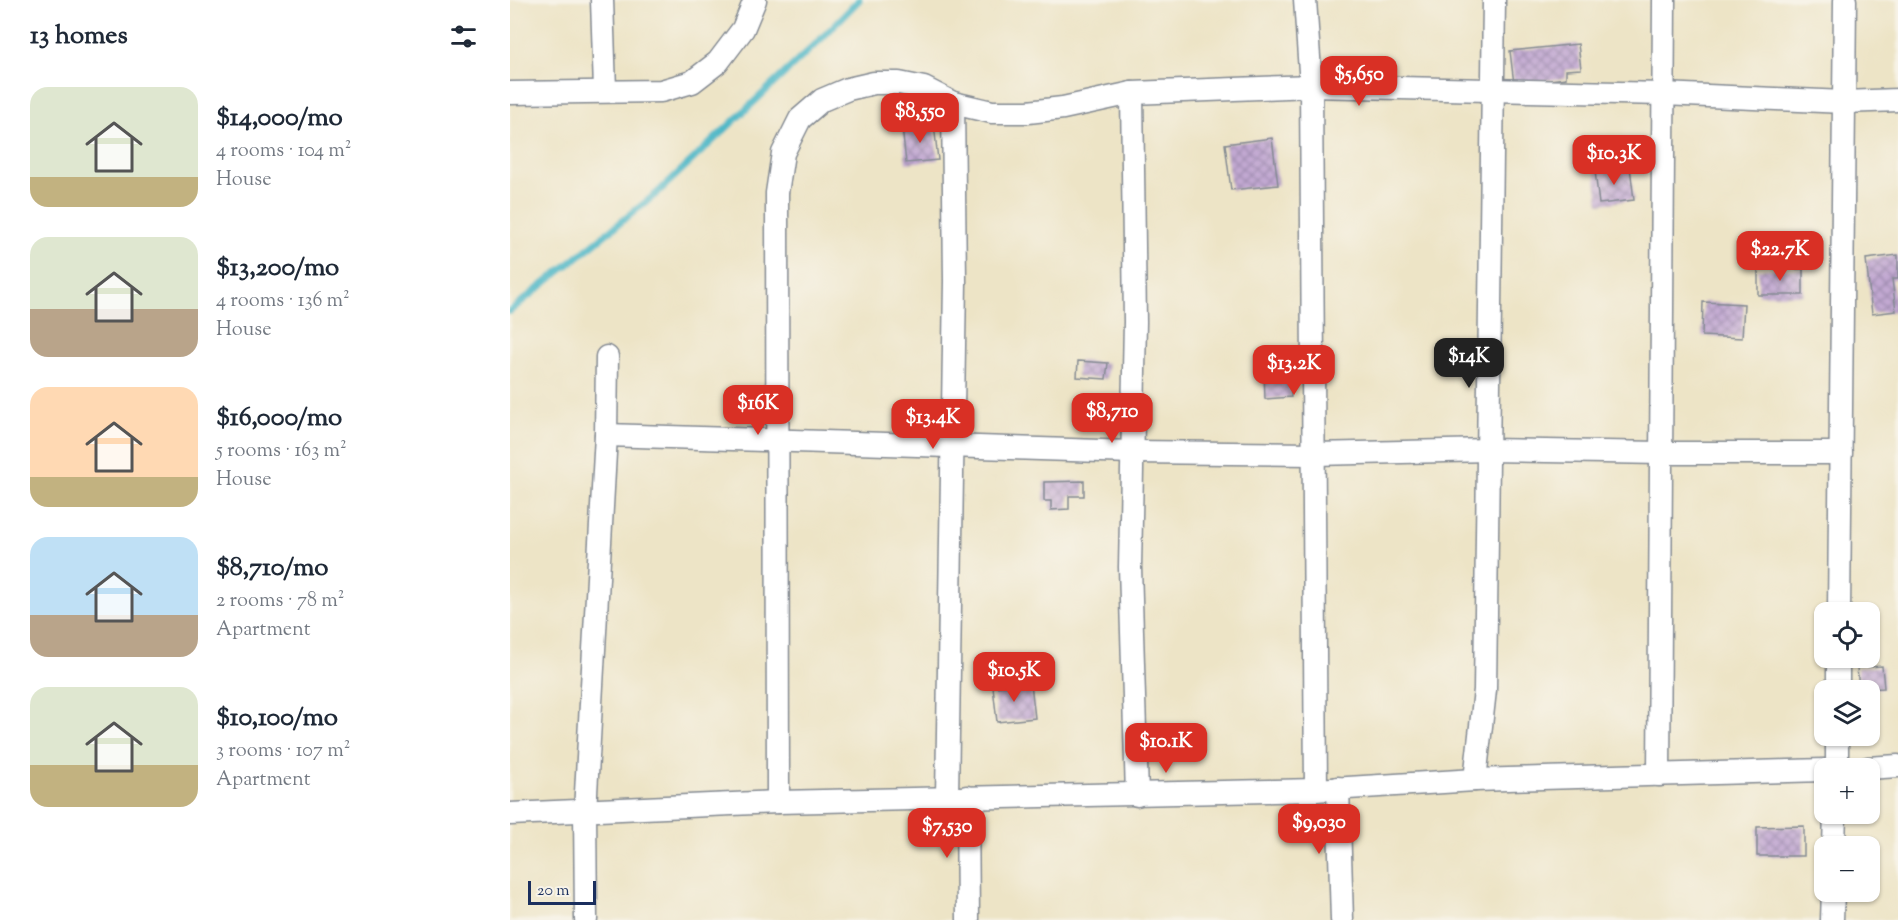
<!DOCTYPE html>
<html lang="en">
<head>
<meta charset="utf-8">
<style>
	:root { --surface:#fff; --page:#f6f6f7; --text:#1f2937; --muted:#747a83; --accent:#d93025 }
	body { margin:0; font-family:"Sorts Mill Goudy",serif; background:var(--page); color:var(--text); height:100vh; display:flex; flex-direction:column; font-size:22px; white-space:nowrap }
	* { box-sizing:border-box; margin:0 }
	p { font-size:20px; color:var(--muted) }
	.icon { flex:none; width:33px; height:33px; fill:none; stroke:currentColor; stroke-width:2; stroke-linecap:round; stroke-linejoin:round }
	.map { position:relative; flex:1; overflow:hidden }
	.side { display:flex; flex-direction:column; background:var(--surface); width:510px }
	.side>* { flex:none }
	.fabs { position:absolute; left:1304px; top:602px; display:grid; gap:12px }
	.fabs a { display:grid; place-items:center; width:66px; height:66px; border-radius:12px; background:var(--surface); box-shadow:0 2px 4px #0004; font-size:30px }
	.scale { position:absolute; left:18px; bottom:15px; width:68px; box-sizing:border-box; padding-left:6px; border:3px solid #1b2f5e; border-top:0; font-size:16px; line-height:21px; white-space:nowrap; color:#1b2f5e; -webkit-text-stroke:4px #f7f3e8; paint-order:stroke }
	.price { position:absolute; translate:-50% -51px; padding:0 14px; border-radius:12px; background:var(--accent); color:#fff; font-size:20px; line-height:39px; filter:drop-shadow(0 2px 3px #0008) }
	.price::after { content:''; position:absolute; left:50%; top:36px; width:18px; height:14px; margin-left:-9px; background:inherit; clip-path:polygon(0 0,100% 0,50% 100%) }
	.price.on { background:#222; color:#fff }
	ul { padding:0; list-style:none }
	li { display:flex; align-items:center; gap:18px; height:150px; padding:0 30px }
	li span { display:grid; place-items:center; flex:none; width:168px; height:120px; border-radius:18px; color:#555 }
	li>.icon { margin-inline-start:auto }
	span .icon { width:72px; height:72px; fill:#fffc; stroke-width:1 }
	li b { font-size:26px }
	h2 { display:flex; justify-content:space-between; align-items:center; height:72px; padding:0 30px; font-size:26px }
	main { display:flex; flex:1; min-height:0 }
	.map>svg:first-child { display:block }
	.lines { fill:none; stroke-linecap:round; stroke-linejoin:round }
	.stream { stroke:#4ab6c6; stroke-width:7 }
	.building { fill:url(#building-cross-hatch) }
	.minor-casing { stroke:#848a92; stroke-width:25 }
	.minor { stroke:#fff; stroke-width:22 }
</style>
</head>
<body>
<main>
<section class="side">
<h2>13 homes<svg class="icon" aria-label="filters" viewBox="0 0 24 24"><path d="M4 7h16M4 17h16"/><circle cx="9" cy="7" r="2"/><circle cx="15" cy="17" r="2"/></svg></h2>
<ul>
<li><span style="background:linear-gradient(#dfe7d0 75%,#c2b280 0)"><svg class="icon" aria-label="home" viewBox="0 0 24 24"><path d="M3 11l9-7 9 7M6 9v11h12V9"/></svg></span><div><b>$14,000/mo</b><p>4 rooms · 104 m²</p><p>House</p></div></li>
<li><span style="background:linear-gradient(#dfe7d0 60%,#b9a48a 0)"><svg class="icon" aria-label="home" viewBox="0 0 24 24"><path d="M3 11l9-7 9 7M6 9v11h12V9"/></svg></span><div><b>$13,200/mo</b><p>4 rooms · 136 m²</p><p>House</p></div></li>
<li><span style="background:linear-gradient(#ffd9b3 75%,#c2b280 0)"><svg class="icon" aria-label="home" viewBox="0 0 24 24"><path d="M3 11l9-7 9 7M6 9v11h12V9"/></svg></span><div><b>$16,000/mo</b><p>5 rooms · 163 m²</p><p>House</p></div></li>
<li><span style="background:linear-gradient(#bfe0f5 65%,#b9a48a 0)"><svg class="icon" aria-label="home" viewBox="0 0 24 24"><path d="M3 11l9-7 9 7M6 9v11h12V9"/></svg></span><div><b>$8,710/mo</b><p>2 rooms · 78 m²</p><p>Apartment</p></div></li>
<li><span style="background:linear-gradient(#dfe7d0 65%,#c2b280 0)"><svg class="icon" aria-label="home" viewBox="0 0 24 24"><path d="M3 11l9-7 9 7M6 9v11h12V9"/></svg></span><div><b>$10,100/mo</b><p>3 rooms · 107 m²</p><p>Apartment</p></div></li>
</ul>
</section>
<div class="map">
<svg width="1388" height="920" viewBox="0 0 1388 920">
	<defs>
		<pattern id="building-cross-hatch" width="8" height="8" patternUnits="userSpaceOnUse" patternTransform="scale(1.5)"><rect width="8" height="8" fill="#c2a9d2"/><path d="M0 0l8 8M0 8l8-8" fill="none" stroke="#9d8aae"/></pattern>
	</defs>
	<rect width="100%" height="100%" fill="#f7f3e8"/>
	<filter id="ink" filterUnits="userSpaceOnUse"><feTurbulence type="fractalNoise" baseFrequency=".0167" numOctaves="2"/><feDisplacementMap in="SourceGraphic" scale="12" xChannelSelector="R" yChannelSelector="G"/><feConvolveMatrix kernelMatrix="1 2 1 2 8 2 1 2 1" color-interpolation-filters="sRGB"/></filter>
	<filter id="wash" filterUnits="userSpaceOnUse"><feTurbulence type="fractalNoise" baseFrequency=".008" numOctaves="4" result="noise"/><feDisplacementMap in="SourceGraphic" scale="24" xChannelSelector="R" yChannelSelector="G"/><feGaussianBlur stdDeviation="1.35" result="paint"/><feColorMatrix in="noise" values="0 0 0 0 0 0 0 0 0 0 0 0 0 0 0 0 0 1.4 0 .05"/><feComposite in="paint" operator="in"/></filter>
	<g filter="url(#wash)">
		<rect width="100%" height="100%" fill="#ede4c6"/>
		<g class="lines">
			<!-- stream -->
			<path class="stream" d="M 0,311 L 146,194 L 311,39 L 349,0"/>
		</g>
		<g id="blocks">
			<!-- building -->
			<g class="building">
				<path d="M 1068,44 L 1071,69 L 1056,70 L 1056,78 L 1004,84 L 1000,51 Z"/>
				<path d="M 424,124 L 428,160 L 396,163 L 392,127 Z"/>
				<path d="M 762,138 L 768,185 L 721,190 L 715,144 Z"/>
				<path d="M 1120,167 L 1124,200 L 1089,204 L 1085,171 Z"/>
				<path d="M 1388,255 L 1388,279 L 1382,279 L 1386,311 L 1362,314 L 1356,259 Z"/>
				<rect x="1248" y="269" width="45" height="26"/>
				<path d="M 1193,302 L 1234,304 L 1232,338 L 1192,336 Z"/>
				<path d="M 568,361 L 598,363 L 596,379 L 567,377 Z"/>
				<path d="M 779,370 L 781,397 L 755,399 L 754,371 Z"/>
				<path d="M 574,481 L 574,496 L 559,496 L 559,509 L 541,510 L 541,501 L 534,501 L 534,482 Z"/>
				<path d="M 1372,666 L 1374,688 L 1349,689 L 1347,668 Z"/>
				<path d="M 521,684 L 525,718 L 487,722 L 483,687 Z"/>
				<path d="M 1294,826 L 1294,856 L 1247,856 L 1247,827 Z"/>
			</g>
		</g>
	</g>
	<g filter="url(#ink)">
		<use href="#blocks" fill-opacity="0" stroke="#848a92" stroke-width="1.5"/>
		<g class="lines">
			<!-- minor casing -->
			<g class="minor-casing">
				<g id="minor">
					<path d="M 92,0 L 95,90"/>
					<path d="M 795,0 L 801,86 L 806,790"/>
					<path d="M 0,93 L 151,91 L 182,82 L 208,62 L 233,29 L 245,0"/>
					<path d="M 622,93 L 625,322 L 620,567 L 627,795"/>
					<path d="M 96,435 L 622,452 L 805,454 L 979,450 L 1151,453 L 1331,453"/>
					<path d="M 1329,612 L 1335,0"/>
					<path d="M 1328,690 L 1328,657"/>
					<path d="M 1327,768 L 1327,735"/>
					<path d="M 1358,768 L 1388,766"/>
					<path d="M 1149,775 L 1154,0"/>
					<path d="M 965,780 L 975,690 L 984,0"/>
					<path d="M 828,788 L 832,920"/>
					<path d="M 437,797 L 445,281 L 443,103"/>
					<path d="M 457,797 L 458,920"/>
					<path d="M 268,802 L 267,193 L 273,153 L 290,119 L 312,100 L 338,89 L 364,83 L 389,83 L 414,88 L 443,103 L 482,112 L 518,112 L 553,108 L 622,93 L 801,86 L 1153,94 L 1334,102 L 1388,100"/>
					<path d="M 0,814 L 268,802 L 806,790 L 965,780 L 1314,770"/>
					<path d="M 1324,846 L 1325,813"/>
					<path d="M 76,920 L 75,811 L 96,435 L 97,357"/>
					<path d="M 1322,920 L 1323,891"/>
				</g>
			</g>
			<!-- minor -->
			<use href="#minor" class="minor"/>
		</g>
	</g>
</svg>
<div class="fabs">
<a><svg class="icon" aria-label="locate" viewBox="0 0 24 24"><circle cx="12" cy="12" r="6"/><path d="M12 2v4M12 18v4M2 12h4M18 12h4"/></svg></a>
<a><svg class="icon" aria-label="layers" viewBox="0 0 24 24"><path d="M12 4l9 5-9 5-9-5zM3 14l9 5 9-5"/></svg></a>
<a>+</a>
<a>−</a>
</div>
<div class="scale">20 m</div>
<b class="price" style="left:849px;top:107px">$5,650</b>
<b class="price" style="left:410px;top:144px">$8,550</b>
<b class="price" style="left:1104px;top:186px">$10.3K</b>
<b class="price" style="left:1270px;top:282px">$22.7K</b>
<b class="price on" style="left:959px;top:389px">$14K</b>
<b class="price" style="left:784px;top:396px">$13.2K</b>
<b class="price" style="left:248px;top:436px">$16K</b>
<b class="price" style="left:602px;top:444px">$8,710</b>
<b class="price" style="left:423px;top:450px">$13.4K</b>
<b class="price" style="left:504px;top:703px">$10.5K</b>
<b class="price" style="left:656px;top:774px">$10.1K</b>
<b class="price" style="left:809px;top:855px">$9,030</b>
<b class="price" style="left:437px;top:859px">$7,530</b>
</div>
</main>
</body>
</html>
